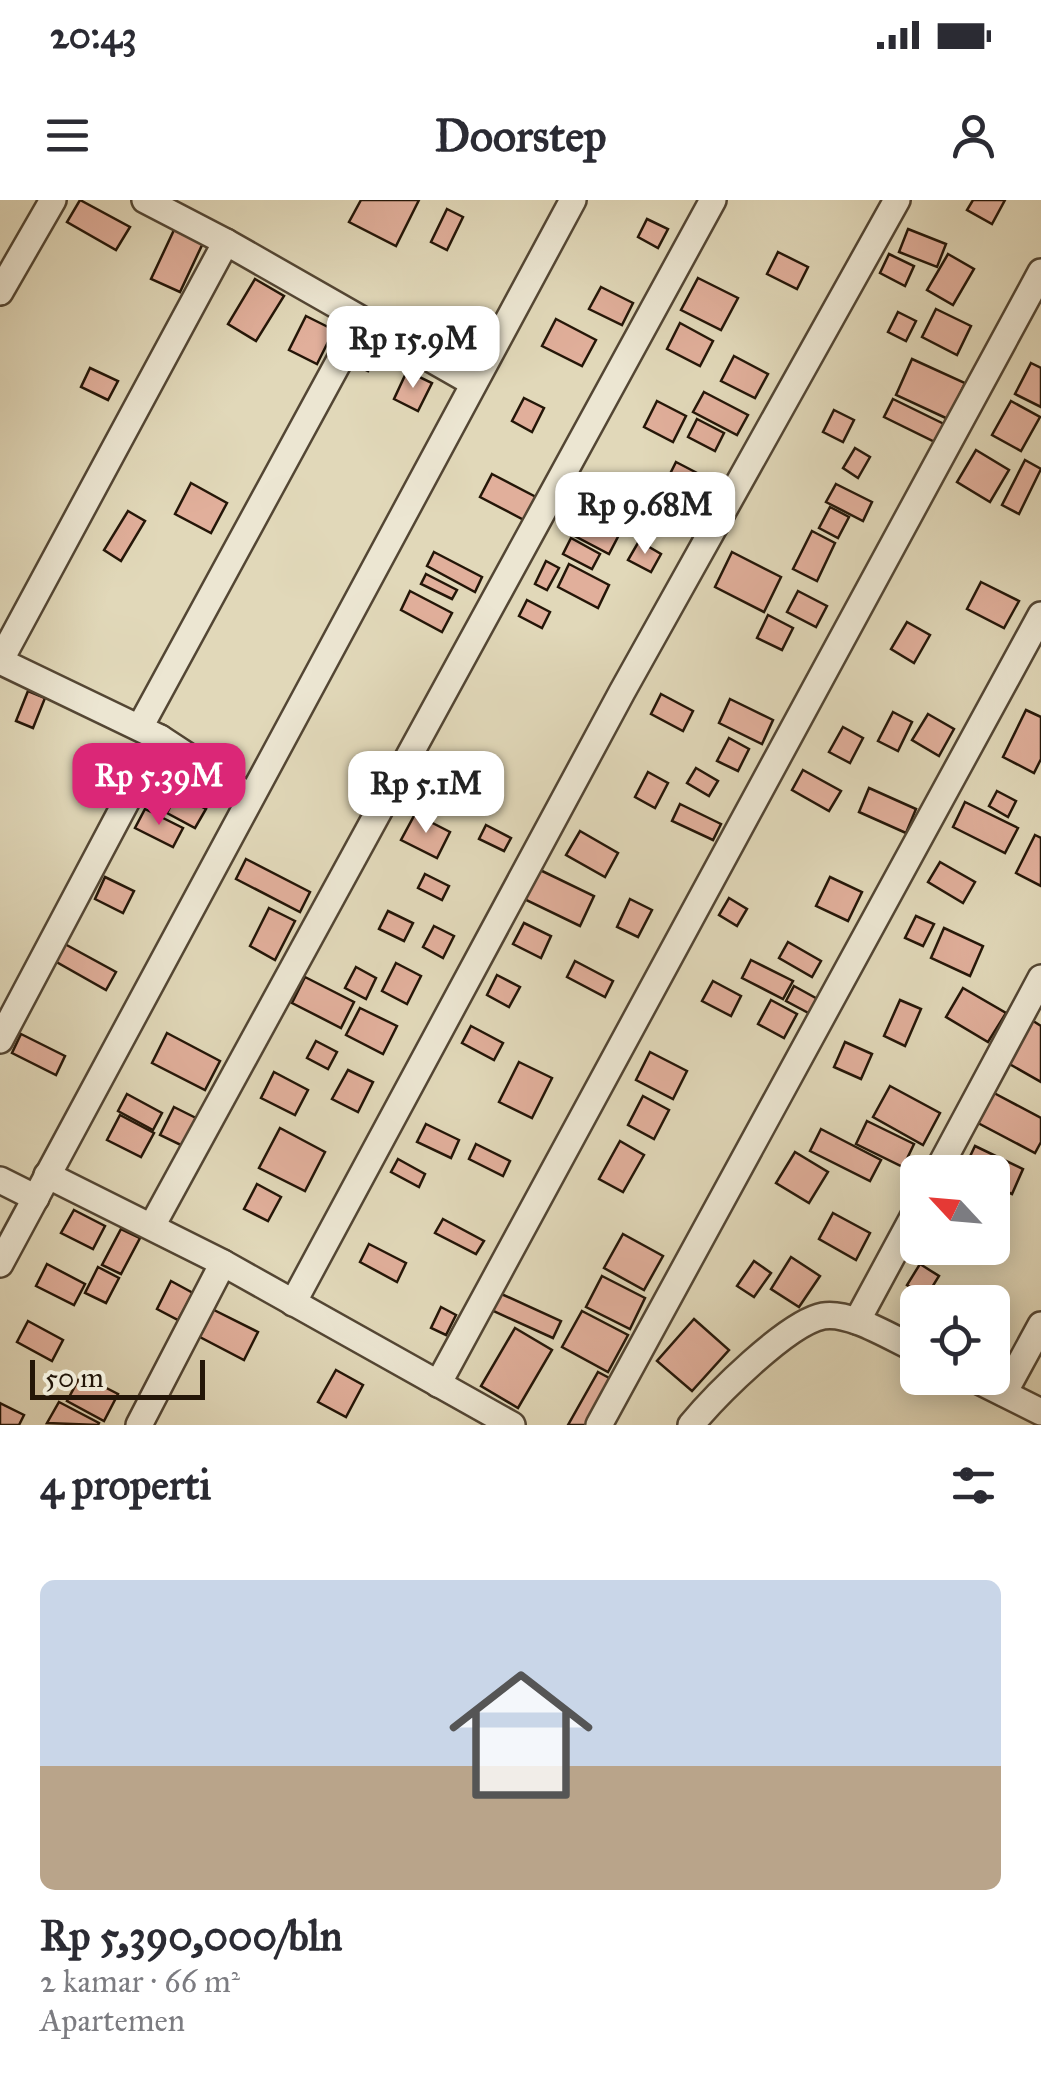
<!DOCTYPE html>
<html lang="id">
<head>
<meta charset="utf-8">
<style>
	:root { --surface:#fff; --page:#f2f2f3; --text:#2b2b33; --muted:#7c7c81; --line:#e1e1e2; --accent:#db2777 }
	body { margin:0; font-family:"IM FELL Great Primer",serif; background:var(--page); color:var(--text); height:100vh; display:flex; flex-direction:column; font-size:38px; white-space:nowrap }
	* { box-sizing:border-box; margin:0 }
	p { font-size:32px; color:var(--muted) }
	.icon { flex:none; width:55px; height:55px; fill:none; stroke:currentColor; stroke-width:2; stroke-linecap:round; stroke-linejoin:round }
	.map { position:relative; height:1225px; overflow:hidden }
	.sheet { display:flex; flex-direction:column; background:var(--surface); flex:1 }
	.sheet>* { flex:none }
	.needle { width:65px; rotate:296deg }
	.controls { position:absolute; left:900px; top:955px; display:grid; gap:20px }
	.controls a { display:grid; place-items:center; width:110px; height:110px; border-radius:15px; background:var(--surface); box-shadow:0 5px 25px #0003; font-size:50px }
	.scale { position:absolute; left:30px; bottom:25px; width:175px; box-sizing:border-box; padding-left:10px; border:5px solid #241608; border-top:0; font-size:28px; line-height:35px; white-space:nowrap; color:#241608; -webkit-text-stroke:8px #ece6d2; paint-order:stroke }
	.price { position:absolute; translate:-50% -85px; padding:0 22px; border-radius:20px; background:#fff; color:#222; font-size:32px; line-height:65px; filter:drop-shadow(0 2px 5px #0008) }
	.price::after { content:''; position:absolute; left:50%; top:60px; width:30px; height:22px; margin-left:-15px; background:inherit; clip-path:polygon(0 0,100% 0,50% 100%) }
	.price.active { background:var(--accent); color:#fff }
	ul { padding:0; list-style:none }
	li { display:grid; align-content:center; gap:20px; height:530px; padding:0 40px }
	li+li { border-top:2px solid var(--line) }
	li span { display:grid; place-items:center; height:310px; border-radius:15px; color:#555 }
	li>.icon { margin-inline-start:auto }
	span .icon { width:180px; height:180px; fill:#fffc; stroke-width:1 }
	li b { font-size:42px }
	h2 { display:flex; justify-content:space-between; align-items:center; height:120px; padding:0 40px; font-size:42px }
	.status { display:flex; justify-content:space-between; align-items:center; height:70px; padding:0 50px; background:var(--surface); direction:ltr }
	.status svg { height:28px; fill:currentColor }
	header { display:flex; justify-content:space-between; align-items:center; height:130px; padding:0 40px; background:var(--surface); font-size:45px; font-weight:700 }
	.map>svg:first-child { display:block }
	.building { fill:#e1af9b; stroke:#241608; stroke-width:2.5 }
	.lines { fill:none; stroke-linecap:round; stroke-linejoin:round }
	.minor-casing { stroke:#534634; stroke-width:30 }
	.minor { stroke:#ece6d2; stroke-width:25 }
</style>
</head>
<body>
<div class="status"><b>20:43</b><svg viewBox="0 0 49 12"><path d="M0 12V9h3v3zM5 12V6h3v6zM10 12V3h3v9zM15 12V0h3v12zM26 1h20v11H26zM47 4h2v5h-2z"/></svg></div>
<header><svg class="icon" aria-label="menu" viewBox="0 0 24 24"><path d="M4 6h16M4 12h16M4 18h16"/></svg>Doorstep<svg class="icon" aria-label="person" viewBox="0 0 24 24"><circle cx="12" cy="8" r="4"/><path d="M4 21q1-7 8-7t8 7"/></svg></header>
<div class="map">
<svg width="1041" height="1225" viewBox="0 0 1041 1225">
	<rect width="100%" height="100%" fill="#e1d8b9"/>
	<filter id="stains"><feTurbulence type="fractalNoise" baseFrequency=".002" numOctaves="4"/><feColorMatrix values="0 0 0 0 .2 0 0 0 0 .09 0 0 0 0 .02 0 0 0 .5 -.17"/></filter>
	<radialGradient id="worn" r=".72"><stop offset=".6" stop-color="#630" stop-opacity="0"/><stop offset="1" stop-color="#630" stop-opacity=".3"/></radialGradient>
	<!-- building -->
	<g class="building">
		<path d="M 80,0 L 130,27 L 116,50 L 67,22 Z"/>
		<path d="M 361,0 L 419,0 L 396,46 L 349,22 Z"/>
		<path d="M 973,0 L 1005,0 L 992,24 L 967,10 Z"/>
		<path d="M 447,9 L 463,17 L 447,50 L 431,42 Z"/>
		<path d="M 647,19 L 668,29 L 658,48 L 638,37 Z"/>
		<path d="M 908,29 L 946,44 L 937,67 L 899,52 Z"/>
		<path d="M 174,30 L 203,43 L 180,92 L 151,79 Z"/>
		<path d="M 778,52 L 808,67 L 797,89 L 767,74 Z"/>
		<path d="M 889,54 L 914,66 L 905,86 L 880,73 Z"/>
		<path d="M 948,54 L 974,69 L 953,105 L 927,90 Z"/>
		<path d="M 698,78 L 738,98 L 721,130 L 681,110 Z"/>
		<path d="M 255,79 L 284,96 L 256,141 L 228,124 Z"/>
		<path d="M 601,87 L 633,103 L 622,125 L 589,109 Z"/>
		<path d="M 936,109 L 971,126 L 957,155 L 922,137 Z"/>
		<path d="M 898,112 L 916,121 L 906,141 L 888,132 Z"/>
		<path d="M 306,116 L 334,130 L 317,164 L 289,150 Z"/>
		<path d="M 556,119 L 596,140 L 582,166 L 542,146 Z"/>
		<path d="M 680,123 L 713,141 L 700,166 L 667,149 Z"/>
		<path d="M 358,139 L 379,150 L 368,171 L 346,160 Z"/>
		<path d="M 734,156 L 768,174 L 755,198 L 721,181 Z"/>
		<path d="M 912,159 L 965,183 L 948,219 L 896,195 Z"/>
		<path d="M 1031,163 L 1041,168 L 1041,207 L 1015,194 Z"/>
		<path d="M 90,168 L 118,181 L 108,200 L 81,187 Z"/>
		<path d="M 407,171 L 432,183 L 418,211 L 394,199 Z"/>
		<path d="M 704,192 L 748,215 L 737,235 L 693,212 Z"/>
		<path d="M 524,198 L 544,208 L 532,232 L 512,221 Z"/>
		<path d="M 893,199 L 944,224 L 935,242 L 884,217 Z"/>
		<path d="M 657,201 L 686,216 L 673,242 L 644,227 Z"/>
		<path d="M 1011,201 L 1040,217 L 1021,251 L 992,235 Z"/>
		<path d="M 834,210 L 854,220 L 843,242 L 823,232 Z"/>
		<path d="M 697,219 L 724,233 L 715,251 L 688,237 Z"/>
		<path d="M 855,248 L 870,257 L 858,278 L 843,268 Z"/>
		<path d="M 976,250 L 1009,270 L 990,302 L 957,282 Z"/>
		<path d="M 1025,260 L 1041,269 L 1019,314 L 1002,305 Z"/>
		<path d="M 676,262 L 699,274 L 688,296 L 665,284 Z"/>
		<path d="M 492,274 L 536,297 L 524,320 L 480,297 Z"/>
		<path d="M 645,281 L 687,302 L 675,324 L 633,302 Z"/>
		<path d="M 191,283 L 227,303 L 211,333 L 175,314 Z"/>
		<path d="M 836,284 L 872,302 L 863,321 L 826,302 Z"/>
		<path d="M 830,307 L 849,317 L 838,338 L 819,328 Z"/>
		<path d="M 584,309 L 622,329 L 609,354 L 571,334 Z"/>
		<path d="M 128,311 L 145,321 L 121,361 L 104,350 Z"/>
		<path d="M 812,331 L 835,343 L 817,381 L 793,369 Z"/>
		<path d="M 571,338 L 600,354 L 592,369 L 563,354 Z"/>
		<path d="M 639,341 L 661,354 L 651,372 L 628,360 Z"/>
		<path d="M 434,352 L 482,377 L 475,392 L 427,366 Z"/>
		<path d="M 732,352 L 781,377 L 764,412 L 715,387 Z"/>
		<path d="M 546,361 L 559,368 L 547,390 L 535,384 Z"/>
		<path d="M 569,364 L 609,385 L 598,408 L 558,387 Z"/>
		<path d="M 426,374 L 457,390 L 452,399 L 421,384 Z"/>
		<path d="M 981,382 L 1019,401 L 1004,428 L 967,409 Z"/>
		<path d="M 410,391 L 452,413 L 442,432 L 401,410 Z"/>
		<path d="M 798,391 L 827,406 L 816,427 L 787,412 Z"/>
		<path d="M 527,400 L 550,412 L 542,428 L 519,416 Z"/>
		<path d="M 768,415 L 793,428 L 782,450 L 757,438 Z"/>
		<path d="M 907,422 L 930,435 L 914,463 L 891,449 Z"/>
		<path d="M 28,491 L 45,498 L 33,528 L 16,521 Z"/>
		<path d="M 661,494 L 693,511 L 683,531 L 651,514 Z"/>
		<path d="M 730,499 L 773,520 L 762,544 L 719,523 Z"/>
		<path d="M 1026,510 L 1041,517 L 1041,559 L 1034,573 L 1003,557 Z"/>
		<path d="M 893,512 L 912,522 L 898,551 L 878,541 Z"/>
		<path d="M 928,514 L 954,529 L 939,556 L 912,540 Z"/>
		<path d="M 843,527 L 863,538 L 850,563 L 829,552 Z"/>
		<path d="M 729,538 L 749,549 L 738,571 L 717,561 Z"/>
		<path d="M 445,561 L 472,578 L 459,598 L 432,582 Z"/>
		<path d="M 696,568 L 718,581 L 709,596 L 687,583 Z"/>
		<path d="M 803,570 L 841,591 L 829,611 L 792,590 Z"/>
		<path d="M 648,572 L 668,583 L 655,608 L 635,597 Z"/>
		<path d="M 869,588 L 916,609 L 906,633 L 859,612 Z"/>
		<path d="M 997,591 L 1016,601 L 1008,617 L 989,606 Z"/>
		<path d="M 177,594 L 206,609 L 195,628 L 167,613 Z"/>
		<path d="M 965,602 L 1018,628 L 1005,653 L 953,627 Z"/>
		<path d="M 680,604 L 721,624 L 713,640 L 672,621 Z"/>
		<path d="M 145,609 L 183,628 L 173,647 L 135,628 Z"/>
		<path d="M 415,614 L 450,632 L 437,658 L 401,640 Z"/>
		<path d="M 486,625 L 511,638 L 504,651 L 479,639 Z"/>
		<path d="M 580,631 L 618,653 L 605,677 L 566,655 Z"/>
		<path d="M 1035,635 L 1041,638 L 1041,686 L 1016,673 Z"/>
		<path d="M 246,659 L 310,692 L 300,712 L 236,679 Z"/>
		<path d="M 940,662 L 975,682 L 963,703 L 928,682 Z"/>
		<path d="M 538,669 L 594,696 L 580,726 L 524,699 Z"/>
		<path d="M 425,674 L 449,686 L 442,700 L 418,688 Z"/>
		<path d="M 105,677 L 134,691 L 123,713 L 95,699 Z"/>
		<path d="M 830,677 L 862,692 L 848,721 L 816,706 Z"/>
		<path d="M 729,698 L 747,709 L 737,726 L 719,715 Z"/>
		<path d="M 630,699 L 652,710 L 638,737 L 617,727 Z"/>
		<path d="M 269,708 L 295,721 L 275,760 L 250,746 Z"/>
		<path d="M 388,711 L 413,723 L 404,741 L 379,729 Z"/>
		<path d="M 916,716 L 934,724 L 923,746 L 905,738 Z"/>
		<path d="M 524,723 L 551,736 L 541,758 L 513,744 Z"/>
		<path d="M 434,726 L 454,736 L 443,758 L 423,747 Z"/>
		<path d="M 944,728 L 983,746 L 970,776 L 931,758 Z"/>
		<path d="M 788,742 L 821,761 L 812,777 L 779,758 Z"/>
		<path d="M 63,743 L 116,772 L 106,790 L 53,760 Z"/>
		<path d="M 751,760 L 793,781 L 783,799 L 742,778 Z"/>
		<path d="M 575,761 L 613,781 L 605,797 L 567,777 Z"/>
		<path d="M 396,763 L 421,776 L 407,804 L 382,791 Z"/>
		<path d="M 356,767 L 376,778 L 366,799 L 345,788 Z"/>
		<path d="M 497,775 L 520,787 L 509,807 L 487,795 Z"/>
		<path d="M 305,777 L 354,802 L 341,828 L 292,803 Z"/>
		<path d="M 713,781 L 741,796 L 731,816 L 702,801 Z"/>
		<path d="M 794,786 L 823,802 L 816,817 L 786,801 Z"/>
		<path d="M 963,788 L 1006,813 L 988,842 L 946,817 Z"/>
		<path d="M 771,800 L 797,814 L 784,838 L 758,824 Z"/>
		<path d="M 900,800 L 921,809 L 905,846 L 884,836 Z"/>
		<path d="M 360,808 L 397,826 L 383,854 L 346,835 Z"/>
		<path d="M 1030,819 L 1041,826 L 1041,882 L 1006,862 Z"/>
		<path d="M 471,826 L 503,843 L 494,860 L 462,843 Z"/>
		<path d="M 167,833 L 220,861 L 205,890 L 152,863 Z"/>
		<path d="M 21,834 L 65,856 L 56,875 L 12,853 Z"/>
		<path d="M 316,841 L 337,852 L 328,869 L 307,858 Z"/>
		<path d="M 845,842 L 872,854 L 861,879 L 834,867 Z"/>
		<path d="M 650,852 L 687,871 L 673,899 L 636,880 Z"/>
		<path d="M 519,862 L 552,878 L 532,918 L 499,902 Z"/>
		<path d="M 348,870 L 373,882 L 358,912 L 332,899 Z"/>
		<path d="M 274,872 L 308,890 L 295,915 L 261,898 Z"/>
		<path d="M 890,886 L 940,913 L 923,945 L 873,917 Z"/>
		<path d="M 994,893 L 1041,918 L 1041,942 L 1035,953 L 978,923 Z"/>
		<path d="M 127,894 L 162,913 L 153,930 L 118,911 Z"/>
		<path d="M 643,896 L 669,910 L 654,939 L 628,925 Z"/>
		<path d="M 174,907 L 198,919 L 185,947 L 160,935 Z"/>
		<path d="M 120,915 L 154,933 L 141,957 L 107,940 Z"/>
		<path d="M 867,921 L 914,944 L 903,967 L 856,944 Z"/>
		<path d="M 426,924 L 459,940 L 451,958 L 417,942 Z"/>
		<path d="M 280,928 L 325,952 L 305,991 L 259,968 Z"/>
		<path d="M 821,929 L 881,960 L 870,981 L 810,951 Z"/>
		<path d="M 620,941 L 644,955 L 623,992 L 599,979 Z"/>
		<path d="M 476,944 L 510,961 L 503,976 L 469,959 Z"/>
		<path d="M 975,946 L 1023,969 L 1012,994 L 992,985 L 992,972 L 963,971 Z"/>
		<path d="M 795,952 L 828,972 L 809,1003 L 776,983 Z"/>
		<path d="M 398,959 L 425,974 L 419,987 L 391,972 Z"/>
		<path d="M 257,984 L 281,997 L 268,1021 L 244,1009 Z"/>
		<path d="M 74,1010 L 105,1026 L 93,1049 L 61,1033 Z"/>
		<path d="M 833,1013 L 870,1033 L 856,1060 L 819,1039 Z"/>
		<path d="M 443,1019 L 484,1041 L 476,1054 L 435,1033 Z"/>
		<path d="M 121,1029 L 140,1038 L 121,1074 L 102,1065 Z"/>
		<path d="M 623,1034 L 663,1056 L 644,1090 L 604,1068 Z"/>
		<path d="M 369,1044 L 406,1063 L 397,1082 L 360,1062 Z"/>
		<path d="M 791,1057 L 820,1076 L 799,1107 L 771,1089 Z"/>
		<path d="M 754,1061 L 771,1073 L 754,1097 L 737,1086 Z"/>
		<path d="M 47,1064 L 85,1084 L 74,1105 L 36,1086 Z"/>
		<path d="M 920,1064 L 939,1076 L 926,1097 L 907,1085 Z"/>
		<path d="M 98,1067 L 119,1078 L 106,1103 L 85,1093 Z"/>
		<path d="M 602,1076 L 645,1098 L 630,1129 L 586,1107 Z"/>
		<path d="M 171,1081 L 193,1093 L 178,1120 L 157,1109 Z"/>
		<path d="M 497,1092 L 561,1121 L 553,1138 L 489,1109 Z"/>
		<path d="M 441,1107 L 456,1115 L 446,1135 L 431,1128 Z"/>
		<path d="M 210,1108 L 258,1132 L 244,1160 L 196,1135 Z"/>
		<path d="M 582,1111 L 628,1135 L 608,1172 L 562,1147 Z"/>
		<path d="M 694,1119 L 729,1150 L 692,1191 L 657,1161 Z"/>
		<path d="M 28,1121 L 63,1140 L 52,1161 L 17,1142 Z"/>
		<path d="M 515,1128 L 552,1150 L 518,1208 L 481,1186 Z"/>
		<path d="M 336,1170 L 363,1185 L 346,1217 L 318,1202 Z"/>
		<path d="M 598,1172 L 613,1180 L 586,1225 L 568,1225 Z"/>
		<path d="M 81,1175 L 118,1194 L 104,1221 L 67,1201 Z"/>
		<path d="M 59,1202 L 99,1223 L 98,1225 L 47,1223 Z"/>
		<path d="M 0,1203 L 24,1215 L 19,1225 L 0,1225 Z"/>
	</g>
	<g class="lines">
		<!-- minor casing -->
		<g class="minor-casing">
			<g id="minor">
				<path d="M 145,0 L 226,42 L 473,183"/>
				<path d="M 0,92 L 53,0"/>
				<path d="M 140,527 L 361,121"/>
				<path d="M 160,538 L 250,597"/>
				<path d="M 0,840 L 160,538 L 0,461 L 226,42"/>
				<path d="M 937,972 L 1041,778"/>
				<path d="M 47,975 L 223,1063 L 512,1225"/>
				<path d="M 0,980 L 36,998"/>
				<path d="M 152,1026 L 713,0"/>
				<path d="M 0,1064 L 573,0"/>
				<path d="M 293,1103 L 622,492 L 897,0"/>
				<path d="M 857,1121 L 918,1008"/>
				<path d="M 973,1178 L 1041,1212"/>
				<path d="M 438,1184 L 1041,72"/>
				<path d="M 1004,1193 L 1041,1125"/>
				<path d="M 139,1225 L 223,1063"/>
				<path d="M 599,1225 L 1041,415"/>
				<path d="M 691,1225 C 714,1197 787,1123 823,1116 C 850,1111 893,1139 918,1150"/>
			</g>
		</g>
		<!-- minor -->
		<use href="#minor" class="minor"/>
	</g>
	<rect width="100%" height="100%" filter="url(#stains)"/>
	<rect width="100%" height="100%" fill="url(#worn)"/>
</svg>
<div class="controls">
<a><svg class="needle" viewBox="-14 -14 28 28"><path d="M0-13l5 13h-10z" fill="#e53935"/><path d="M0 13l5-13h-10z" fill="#7c7c81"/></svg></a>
<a><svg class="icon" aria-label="locate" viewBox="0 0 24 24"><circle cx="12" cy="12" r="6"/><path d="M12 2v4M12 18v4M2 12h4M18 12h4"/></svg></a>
</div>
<div class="scale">50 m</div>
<b class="price" style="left:413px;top:191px">Rp 15.9M</b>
<b class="price" style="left:645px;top:357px">Rp 9.68M</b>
<b class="price active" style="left:159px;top:628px">Rp 5.39M</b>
<b class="price" style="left:426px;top:636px">Rp 5.1M</b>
</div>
<section class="sheet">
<h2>4 properti<svg class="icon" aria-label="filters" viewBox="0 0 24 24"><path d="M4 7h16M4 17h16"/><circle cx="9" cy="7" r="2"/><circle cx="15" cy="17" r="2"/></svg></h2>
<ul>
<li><span style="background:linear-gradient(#c9d6e8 60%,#b9a48a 0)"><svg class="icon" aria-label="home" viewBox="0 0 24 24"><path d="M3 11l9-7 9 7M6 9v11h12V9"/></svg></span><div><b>Rp 5,390,000/bln</b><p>2 kamar · 66 m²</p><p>Apartemen</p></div></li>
</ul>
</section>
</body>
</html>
